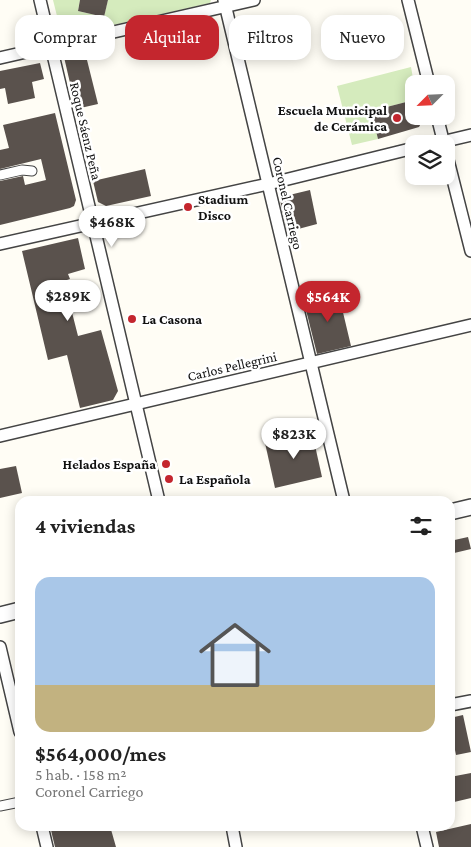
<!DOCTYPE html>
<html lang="es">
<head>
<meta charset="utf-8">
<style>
	:root { --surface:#fff; --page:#f6f6f6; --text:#222; --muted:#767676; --accent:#c4262e }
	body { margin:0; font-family:"Crimson Pro",serif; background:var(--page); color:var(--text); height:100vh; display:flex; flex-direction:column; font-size:19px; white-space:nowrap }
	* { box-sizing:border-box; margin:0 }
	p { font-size:16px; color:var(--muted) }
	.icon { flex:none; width:28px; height:28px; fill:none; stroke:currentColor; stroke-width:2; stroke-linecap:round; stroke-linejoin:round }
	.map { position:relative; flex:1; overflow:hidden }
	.sheet { position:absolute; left:15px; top:496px; width:440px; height:335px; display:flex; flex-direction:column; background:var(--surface); border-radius:15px; box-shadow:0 2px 12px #0003 }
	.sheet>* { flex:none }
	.top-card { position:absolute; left:15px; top:15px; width:441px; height:45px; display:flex; gap:10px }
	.needle { width:32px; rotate:246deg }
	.tools { position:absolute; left:405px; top:75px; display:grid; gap:10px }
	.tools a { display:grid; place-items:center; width:50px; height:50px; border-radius:10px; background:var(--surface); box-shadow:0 2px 12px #0003; font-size:25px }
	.price { position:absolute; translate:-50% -42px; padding:0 11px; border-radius:18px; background:#fff; color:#222; font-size:16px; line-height:32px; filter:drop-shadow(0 1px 2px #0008) }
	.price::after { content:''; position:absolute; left:50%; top:30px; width:15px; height:11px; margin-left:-8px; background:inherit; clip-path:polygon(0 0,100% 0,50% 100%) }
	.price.on { background:var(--accent); color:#fff }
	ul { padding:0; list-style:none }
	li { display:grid; align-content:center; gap:10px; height:265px; padding:0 20px }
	li span { display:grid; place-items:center; height:155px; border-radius:15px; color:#555 }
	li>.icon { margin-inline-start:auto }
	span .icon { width:90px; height:90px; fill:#fffc; stroke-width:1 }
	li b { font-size:21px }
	h2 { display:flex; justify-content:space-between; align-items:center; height:60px; padding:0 20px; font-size:21px }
	.chip { padding:0 18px; border-radius:15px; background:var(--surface); box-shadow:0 2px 12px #0003; font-size:18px; line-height:45px }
	.chip.on { background:var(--accent); color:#fff }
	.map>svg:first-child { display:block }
	.green { fill:#d5ebbd }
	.building { fill:#5a524d }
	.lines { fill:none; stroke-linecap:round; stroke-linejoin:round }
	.pedestrian-casing { stroke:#444; stroke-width:11 }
	.minor-casing { stroke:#444; stroke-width:14 }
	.tertiary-casing { stroke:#444; stroke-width:18 }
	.pedestrian { stroke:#fff; stroke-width:9 }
	.minor { stroke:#fff; stroke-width:11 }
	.tertiary { stroke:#fff; stroke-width:15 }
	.poi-dot { fill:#c4262e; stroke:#fff; stroke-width:2 }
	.labels { text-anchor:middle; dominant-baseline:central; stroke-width:5; stroke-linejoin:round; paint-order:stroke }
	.poi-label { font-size:14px; font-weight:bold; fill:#111; stroke:#fff; text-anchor:start }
	.street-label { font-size:14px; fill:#111; stroke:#fff }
</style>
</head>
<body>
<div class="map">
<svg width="471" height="847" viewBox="0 0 471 847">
	<rect width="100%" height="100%" fill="#fffdf5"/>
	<!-- green -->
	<g class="green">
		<path d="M 53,0 L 80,0 L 78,11 L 104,17 L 108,0 L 211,0 L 210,3 L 69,35 L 60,28 Z"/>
		<path d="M 411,67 L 414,84 L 414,100 L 371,111 L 378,139 L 352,145 L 337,86 Z"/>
	</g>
	<!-- building -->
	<g class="building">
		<path d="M 80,0 L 108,0 L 104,17 L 78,11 Z"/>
		<path d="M 84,48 L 98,104 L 76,109 L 64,57 L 67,53 Z"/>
		<path d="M 40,63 L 44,79 L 32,82 L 35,98 L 8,104 L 5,88 L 0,89 L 0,71 Z"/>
		<path d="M 414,100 L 414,116 L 425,116 L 419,127 L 378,139 L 371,111 Z"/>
		<path d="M 55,113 L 76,200 L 74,206 L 70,208 L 0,225 L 0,181 L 23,176 L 25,185 L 46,180 L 41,159 L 0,169 L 0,150 L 9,148 L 3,125 Z"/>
		<path d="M 145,169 L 151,196 L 106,206 L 98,202 L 93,181 Z"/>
		<path d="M 310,190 L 317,224 L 287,232 L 280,200 L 281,197 Z"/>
		<path d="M 78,238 L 85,269 L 68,274 L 70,279 L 64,281 L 78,336 L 101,330 L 118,391 L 113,400 L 80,408 L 67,355 L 48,360 L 22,251 Z"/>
		<path d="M 336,283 L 351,346 L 317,354 L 305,306 L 328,300 L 325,286 Z"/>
		<path d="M 312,432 L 322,477 L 275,488 L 265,443 Z"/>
		<path d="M 16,466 L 22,493 L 0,498 L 0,469 Z"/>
		<path d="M 468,537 L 471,549 L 450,554 L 450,541 Z"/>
		<path d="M 463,715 L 471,752 L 456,755 L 455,750 L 450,751 L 450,718 Z"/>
		<path d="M 471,773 L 471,798 L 450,803 L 450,777 Z"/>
		<path d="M 471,824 L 471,847 L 439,847 L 436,832 Z"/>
		<path d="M 50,826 L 110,826 L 116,847 L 55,847 Z"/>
	</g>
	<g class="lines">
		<!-- pedestrian casing -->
		<g class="pedestrian-casing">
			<g id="pedestrian">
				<path d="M 0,175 L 22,170 L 32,171"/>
				<path d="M 0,806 L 20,802"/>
			</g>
		</g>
		<!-- minor casing -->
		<g class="minor-casing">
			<g id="minor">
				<path d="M 40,0 L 159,501"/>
				<path d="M 224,0 L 344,501"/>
				<path d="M 408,0 L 429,84"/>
				<path d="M 0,58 L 254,0"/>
				<path d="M 437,116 L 444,144"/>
				<path d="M 433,144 L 471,135"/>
				<path d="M 446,152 L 471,251"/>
				<path d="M 0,244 L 268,184 L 414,148"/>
				<path d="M 0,436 L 471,325"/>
				<path d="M 0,647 L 20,732"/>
				<path d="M 450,705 L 471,701"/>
				<path d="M 42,826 L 47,847"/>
				<path d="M 232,826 L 236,847"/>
				<path d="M 422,826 L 427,847"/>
			</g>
		</g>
		<!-- tertiary casing -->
		<g class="tertiary-casing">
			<g id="tertiary">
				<path d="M 450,512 L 471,507"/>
				<path d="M 0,615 L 20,610"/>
			</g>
		</g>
		<!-- pedestrian -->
		<use href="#pedestrian" class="pedestrian"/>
		<!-- minor -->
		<use href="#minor" class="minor"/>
		<!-- tertiary -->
		<use href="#tertiary" class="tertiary"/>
	</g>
	<!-- markers -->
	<g class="poi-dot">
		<circle cx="397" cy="118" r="5"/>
		<circle cx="188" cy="207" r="5"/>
		<circle cx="132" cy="319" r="5"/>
		<circle cx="166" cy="464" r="5"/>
		<circle cx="169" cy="479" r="5"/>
	</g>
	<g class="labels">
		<!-- poi labels -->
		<g class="poi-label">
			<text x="387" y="110" text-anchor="end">Escuela Municipal<tspan x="387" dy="16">de Cerámica</tspan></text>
			<text x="198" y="199">Stadium<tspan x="198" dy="16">Disco</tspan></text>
			<text x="142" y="319">La Casona</text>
			<text x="156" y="464" text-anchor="end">Helados España</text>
			<text x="179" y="479">La Española</text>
		</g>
		<!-- street labels -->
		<g class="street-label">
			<text transform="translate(86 131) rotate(77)">Roque Sáenz Peña</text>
			<text transform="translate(288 203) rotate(77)">Coronel Carriego</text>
			<text transform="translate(232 366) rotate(-13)">Carlos Pellegrini</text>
		</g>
	</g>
</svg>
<div class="tools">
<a><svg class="needle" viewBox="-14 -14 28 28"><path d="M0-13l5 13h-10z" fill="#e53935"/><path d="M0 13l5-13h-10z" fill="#767676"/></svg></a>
<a><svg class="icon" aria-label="layers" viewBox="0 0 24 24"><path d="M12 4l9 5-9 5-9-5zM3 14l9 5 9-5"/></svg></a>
</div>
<b class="price" style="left:112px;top:248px">$468K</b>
<b class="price" style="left:68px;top:322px">$289K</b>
<b class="price on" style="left:328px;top:323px">$564K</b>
<b class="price" style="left:294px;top:460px">$823K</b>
<div class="top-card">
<a class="chip">Comprar</a>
<a class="chip on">Alquilar</a>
<a class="chip">Filtros</a>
<a class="chip">Nuevo</a>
</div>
<section class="sheet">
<h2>4 viviendas<svg class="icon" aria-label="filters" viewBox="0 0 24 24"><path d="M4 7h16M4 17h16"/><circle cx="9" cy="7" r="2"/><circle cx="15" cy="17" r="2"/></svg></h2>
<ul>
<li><span style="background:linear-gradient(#a9c7e8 70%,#c2b280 0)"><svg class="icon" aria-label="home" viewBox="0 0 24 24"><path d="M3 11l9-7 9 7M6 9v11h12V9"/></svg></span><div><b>$564,000/mes</b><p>5 hab. · 158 m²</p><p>Coronel Carriego</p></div></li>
</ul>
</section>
</div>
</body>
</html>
